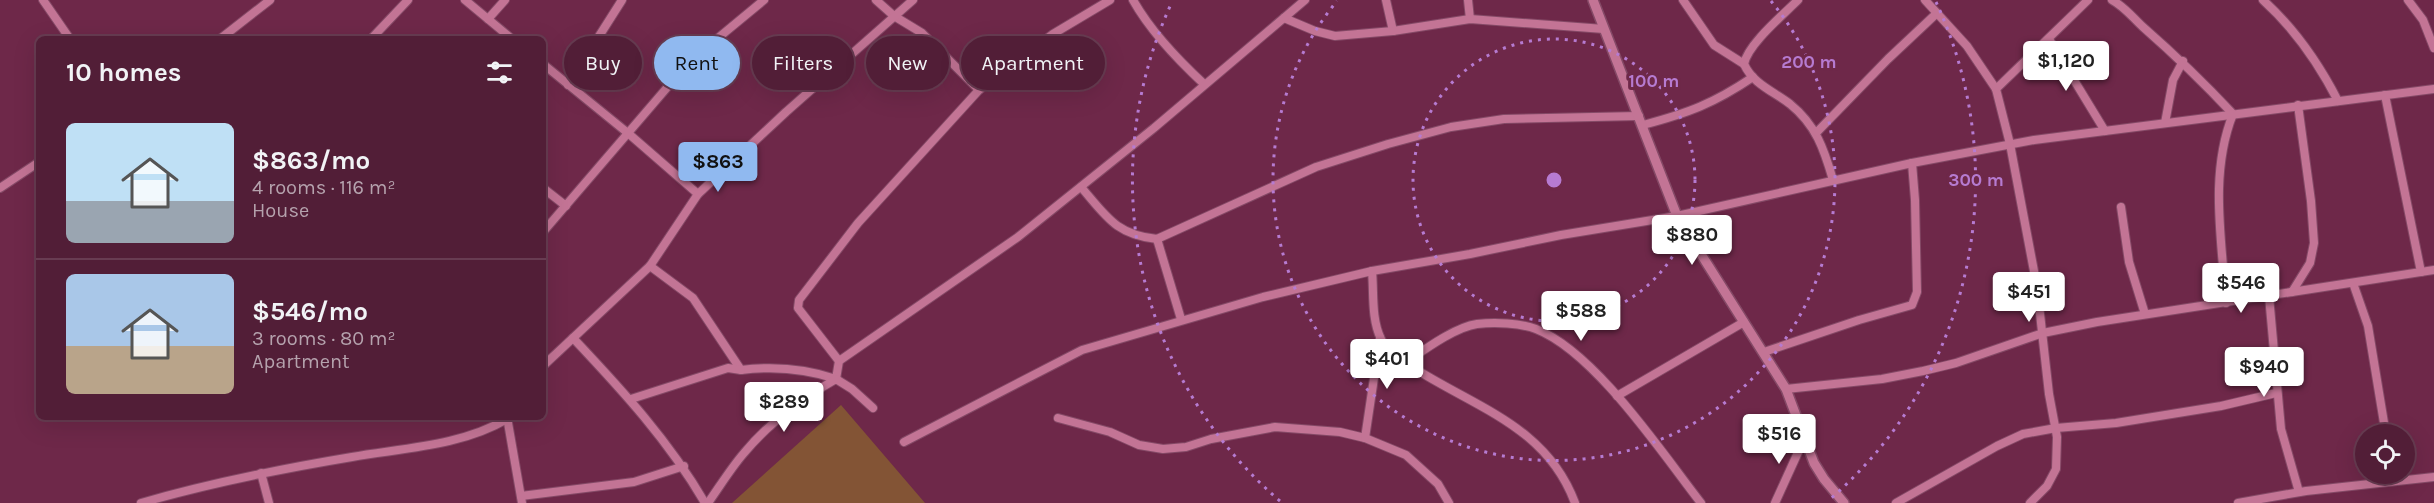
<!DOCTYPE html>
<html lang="en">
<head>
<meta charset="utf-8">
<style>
	:root { --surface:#521e37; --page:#5c2b42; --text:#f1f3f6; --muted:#b5a2ad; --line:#683c52; --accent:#90b9f0 }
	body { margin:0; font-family:Karla,sans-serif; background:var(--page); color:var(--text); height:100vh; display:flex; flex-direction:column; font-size:22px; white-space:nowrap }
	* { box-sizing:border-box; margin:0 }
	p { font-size:20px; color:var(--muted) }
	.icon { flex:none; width:33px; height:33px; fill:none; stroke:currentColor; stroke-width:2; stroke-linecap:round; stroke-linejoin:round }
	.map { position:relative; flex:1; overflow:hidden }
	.side { position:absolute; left:36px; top:36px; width:510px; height:384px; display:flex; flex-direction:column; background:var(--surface); border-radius:9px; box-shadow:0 6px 24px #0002,0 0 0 2px var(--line) }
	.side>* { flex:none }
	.banner { position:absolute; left:564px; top:36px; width:570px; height:54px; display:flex; gap:12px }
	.buttons { position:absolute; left:2355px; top:424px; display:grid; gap:12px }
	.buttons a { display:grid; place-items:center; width:60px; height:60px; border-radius:50%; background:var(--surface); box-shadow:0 6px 24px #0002,0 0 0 2px var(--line); font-size:30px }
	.price { position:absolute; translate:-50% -51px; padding:0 14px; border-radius:6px; background:#fff; color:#222; font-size:20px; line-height:39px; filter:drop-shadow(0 2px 3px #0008) }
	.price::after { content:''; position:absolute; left:50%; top:36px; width:18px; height:14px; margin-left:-9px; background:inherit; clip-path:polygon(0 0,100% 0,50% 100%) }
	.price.on { background:var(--accent); color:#111 }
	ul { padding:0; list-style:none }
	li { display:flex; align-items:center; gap:18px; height:150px; padding:0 30px }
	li+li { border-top:2px solid var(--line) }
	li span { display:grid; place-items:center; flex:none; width:168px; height:120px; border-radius:9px; color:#555 }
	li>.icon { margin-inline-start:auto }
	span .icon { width:72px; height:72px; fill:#fffc; stroke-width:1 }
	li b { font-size:26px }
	h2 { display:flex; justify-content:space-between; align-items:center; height:72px; padding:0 30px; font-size:26px }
	.chip { padding:0 21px; border-radius:27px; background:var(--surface); box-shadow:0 6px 24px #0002,0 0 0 2px var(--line); font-size:21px; line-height:54px }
	.chip.on { background:var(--accent); color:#111 }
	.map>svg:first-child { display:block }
	.green { fill:#835435 }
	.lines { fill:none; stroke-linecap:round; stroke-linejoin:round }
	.minor-casing { stroke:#844966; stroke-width:10 }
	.tertiary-casing { stroke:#844966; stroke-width:12 }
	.minor { stroke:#c37495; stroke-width:8 }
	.tertiary { stroke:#c37495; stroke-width:9 }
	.ring { fill:none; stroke:#b67bd1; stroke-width:3; stroke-dasharray:3 6 }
	.centre { fill:#b67bd1; stroke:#6e2849; stroke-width:3 }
	.ring-label { font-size:18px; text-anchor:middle; font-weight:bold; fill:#b67bd1; stroke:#6e2849; stroke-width:6; stroke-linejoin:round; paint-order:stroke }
</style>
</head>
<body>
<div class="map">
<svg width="2434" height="503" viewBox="0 0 2434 503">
	<rect width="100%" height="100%" fill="#6e2849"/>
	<!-- green -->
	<path class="green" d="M 841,405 L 925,503 L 732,503 Z"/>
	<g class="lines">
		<!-- minor casing -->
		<g class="minor-casing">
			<g id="minor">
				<path d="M 43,0 L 70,39"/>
				<path d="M 465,0 L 512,39"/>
				<path d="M 876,0 L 894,16 L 922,33 L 979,90"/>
				<path d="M 1133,0 C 1151,32 1177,59 1204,84"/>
				<path d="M 1386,0 L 1393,31"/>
				<path d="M 1468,0 L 1470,19"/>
				<path d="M 1683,0 L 1714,45 L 1744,64"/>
				<path d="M 1798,0 C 1783,15 1748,44 1744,64 C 1753,84 1773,91 1790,104 C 1816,125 1824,149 1833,180"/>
				<path d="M 1925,0 L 1967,46 L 1996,89"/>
				<path d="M 2112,0 C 2125,7 2133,18 2143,27 C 2175,55 2204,83 2233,114 C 2209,174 2222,240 2226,303"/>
				<path d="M 2263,0 C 2295,29 2318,62 2338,101"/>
				<path d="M 2408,0 L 2423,20 L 2434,48"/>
				<path d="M 1284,18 L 1315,31 L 1335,36 L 1393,31 L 1470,19 L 1604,29"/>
				<path d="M 488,19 L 505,0"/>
				<path d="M 220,39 L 270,0"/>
				<path d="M 371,39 L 408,0"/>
				<path d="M 2049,39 L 2105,131"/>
				<path d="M 543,64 L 629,134 L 698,194"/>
				<path d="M 568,85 L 622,0"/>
				<path d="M 2385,95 L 2421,272"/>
				<path d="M 2165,123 L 2173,80 L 2183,61"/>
				<path d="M 1643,125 C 1688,113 1713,104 1753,77"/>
				<path d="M 1817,132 L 1888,59 L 1937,13"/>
				<path d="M 1081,187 C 1106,216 1116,235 1157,239 L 1316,167 L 1388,144 L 1451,127 L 1504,119 L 1639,116"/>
				<path d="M 0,188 L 39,162"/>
				<path d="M 543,188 L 566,206"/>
				<path d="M 2121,207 L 2129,262 L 2145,314"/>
				<path d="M 543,232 L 689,62 L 764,0"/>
				<path d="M 1157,239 L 1181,319"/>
				<path d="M 650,266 L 693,298 L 741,370 C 774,366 804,368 836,379 L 839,361 L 1018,237 L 1154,128 L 1305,0"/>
				<path d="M 1372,271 C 1374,292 1371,319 1381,339 C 1388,355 1408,364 1422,373 C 1483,410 1548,430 1575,503"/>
				<path d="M 2353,283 L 2368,326 L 2386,435"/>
				<path d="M 2292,292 L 2310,263 L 2314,243 L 2311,201 L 2298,105"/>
				<path d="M 2269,296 L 2281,429 L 2299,492"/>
				<path d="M 573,338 C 622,390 669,441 705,503"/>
				<path d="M 1764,352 L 1859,320 L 1912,305 L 1917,292 L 1915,200 L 1912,163"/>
				<path d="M 839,361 L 798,308 L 799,300 L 858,223 L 979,90 L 1053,34 L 1110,0"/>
				<path d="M 1405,363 C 1424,350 1455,327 1477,324 C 1495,322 1520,323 1536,329 C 1595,352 1662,453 1701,503"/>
				<path d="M 543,366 L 650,266 L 698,194 L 786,112 L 913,0"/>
				<path d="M 1786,389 L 1882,379 L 1923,371 L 1956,363 L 2043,333 L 2097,322 L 2434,270"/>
				<path d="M 1617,396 L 1744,322"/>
				<path d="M 631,399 L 728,368 L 741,370"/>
				<path d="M 507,417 L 522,503"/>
				<path d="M 1058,418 L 1110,432 L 1139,445 L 1163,449 L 1186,447 L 1211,439 L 1275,427 L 1340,432 L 1365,438 L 1406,455 L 1438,484 L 1449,503"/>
				<path d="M 1365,438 L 1380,338"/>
				<path d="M 904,442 L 1082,350 L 1263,297 L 1372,271 L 1470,254 L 1561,235 L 1677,216 L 1912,163 L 2034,140 L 2434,89"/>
				<path d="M 261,473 L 269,503"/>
				<path d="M 521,496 L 634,482 L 684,466"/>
				<path d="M 141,503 C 210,483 280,469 352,457 C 403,448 461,446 507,419"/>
				<path d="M 708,503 C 720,486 731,468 744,453 C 768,424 803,398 836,379 L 852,389 L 873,408"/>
				<path d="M 1775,503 L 1805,437"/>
				<path d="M 1896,503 L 1997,446 L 2023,434 L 2056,428 L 2116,423 L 2221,406 L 2276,393"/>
				<path d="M 2030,503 L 2047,486 L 2056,469 L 2057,437 L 2049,394 L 2037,287 L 2010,144 L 1996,89 L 2088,0"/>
				<path d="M 2238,503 L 2306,491 L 2434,477"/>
			</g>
		</g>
		<!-- tertiary casing -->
		<g class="tertiary-casing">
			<path id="tertiary" d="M 1593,0 L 1677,216 L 1786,389 L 1814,463 L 1824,479 L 1844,503"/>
		</g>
		<!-- minor -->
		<use href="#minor" class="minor"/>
		<!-- tertiary -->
		<use href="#tertiary" class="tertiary"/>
	</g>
	<!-- distance rings -->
	<g class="ring">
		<circle cx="1554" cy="180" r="141"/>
		<path d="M1771 1A281 281 0 1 1 1337 1"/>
		<path d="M1280 501A422 422 0 0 1 1172 2M1936 2A422 422 0 0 1 1828 501"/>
	</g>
	<circle cx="1554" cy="180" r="9" class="centre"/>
	<g class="ring-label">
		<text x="1809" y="68">200 m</text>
		<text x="1654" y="87">100 m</text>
		<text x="1976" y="186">300 m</text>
	</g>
</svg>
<div class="buttons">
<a><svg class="icon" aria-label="locate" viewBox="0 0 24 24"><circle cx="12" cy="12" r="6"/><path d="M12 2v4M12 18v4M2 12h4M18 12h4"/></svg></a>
</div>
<b class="price" style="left:2066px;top:92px">$1,120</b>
<b class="price on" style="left:718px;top:193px">$863</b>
<b class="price" style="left:1692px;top:266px">$880</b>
<b class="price" style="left:2241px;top:314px">$546</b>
<b class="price" style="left:2029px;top:323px">$451</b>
<b class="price" style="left:1581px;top:342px">$588</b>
<b class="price" style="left:1387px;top:390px">$401</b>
<b class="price" style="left:2264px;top:398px">$940</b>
<b class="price" style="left:784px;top:433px">$289</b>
<b class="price" style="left:1779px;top:465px">$516</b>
<div class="banner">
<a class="chip">Buy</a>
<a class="chip on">Rent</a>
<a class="chip">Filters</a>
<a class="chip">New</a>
<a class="chip">Apartment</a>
</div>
<section class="side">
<h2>10 homes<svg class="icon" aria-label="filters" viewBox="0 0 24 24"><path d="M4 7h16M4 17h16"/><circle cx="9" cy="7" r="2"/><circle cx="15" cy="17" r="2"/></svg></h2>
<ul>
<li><span style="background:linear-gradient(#bfe0f5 65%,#9aa5b1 0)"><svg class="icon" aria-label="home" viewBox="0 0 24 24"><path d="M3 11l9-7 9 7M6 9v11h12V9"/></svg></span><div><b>$863/mo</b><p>4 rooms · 116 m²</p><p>House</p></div></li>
<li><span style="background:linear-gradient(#a9c7e8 60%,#b9a48a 0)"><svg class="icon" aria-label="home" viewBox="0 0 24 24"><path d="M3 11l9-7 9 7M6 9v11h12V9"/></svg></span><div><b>$546/mo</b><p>3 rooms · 80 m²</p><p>Apartment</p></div></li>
</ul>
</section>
</div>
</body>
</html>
